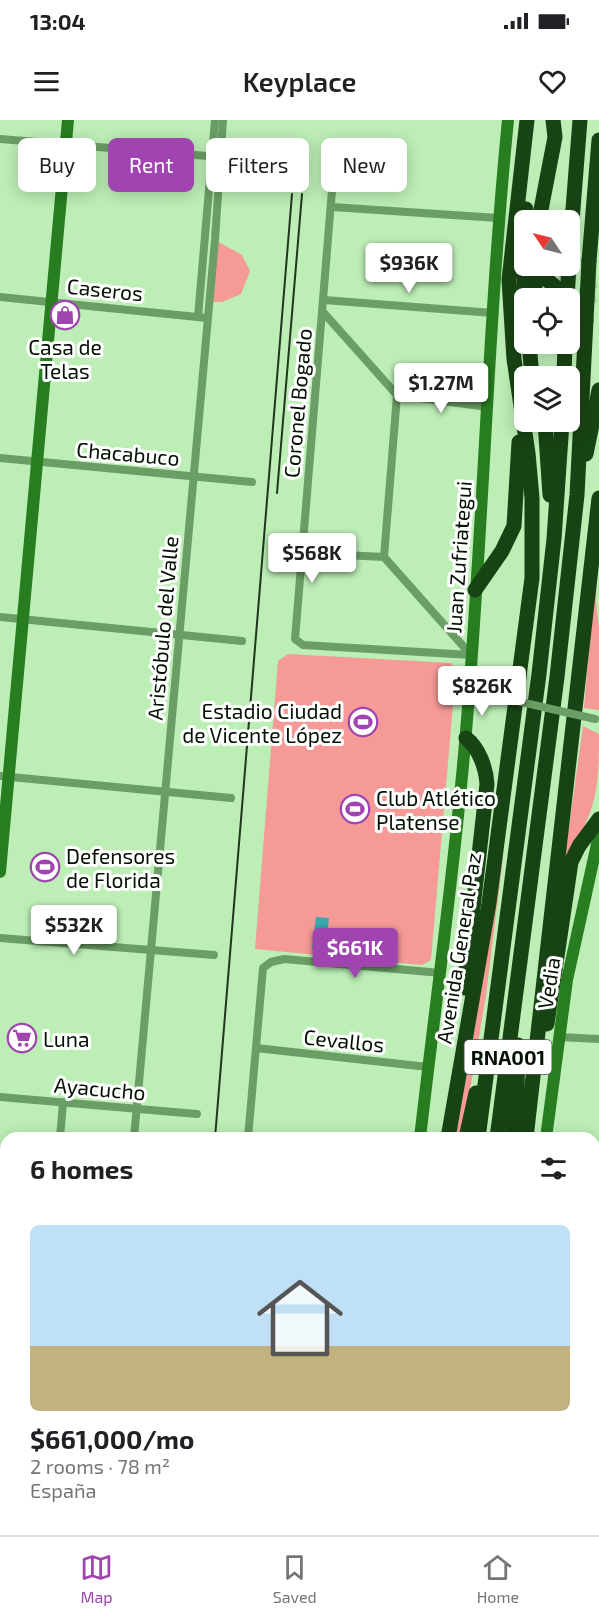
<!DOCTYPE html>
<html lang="en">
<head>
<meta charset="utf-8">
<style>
	:root { --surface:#fff; --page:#f6f6f6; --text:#202124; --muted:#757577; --line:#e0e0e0; --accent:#a045af }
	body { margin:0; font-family:"Exo 2",sans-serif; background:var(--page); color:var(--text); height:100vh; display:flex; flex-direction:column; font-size:22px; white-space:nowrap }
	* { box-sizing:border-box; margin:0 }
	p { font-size:20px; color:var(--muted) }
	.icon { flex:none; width:33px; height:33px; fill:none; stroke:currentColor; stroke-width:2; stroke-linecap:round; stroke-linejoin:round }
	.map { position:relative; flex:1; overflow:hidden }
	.sheet { position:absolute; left:0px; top:1012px; width:600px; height:404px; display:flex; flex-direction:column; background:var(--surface); border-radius:18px 18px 0 0; box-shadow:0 3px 15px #0003 }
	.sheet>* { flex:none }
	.banner { position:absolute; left:18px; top:18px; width:564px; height:54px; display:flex; gap:12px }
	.needle { width:39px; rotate:305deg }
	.tools { position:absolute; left:514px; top:90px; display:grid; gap:12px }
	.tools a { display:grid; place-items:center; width:66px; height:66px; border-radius:9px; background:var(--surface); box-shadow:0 3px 15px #0003; font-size:30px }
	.price { position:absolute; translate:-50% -51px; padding:0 14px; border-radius:6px; background:#fff; color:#222; font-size:20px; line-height:39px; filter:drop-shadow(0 2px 3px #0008) }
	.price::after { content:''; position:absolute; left:50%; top:36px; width:18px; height:14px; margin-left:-9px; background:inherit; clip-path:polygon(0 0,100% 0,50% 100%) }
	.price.current { background:var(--accent); color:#fff }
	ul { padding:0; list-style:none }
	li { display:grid; align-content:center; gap:12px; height:318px; padding:0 30px }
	li span { display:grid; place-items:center; height:186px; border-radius:9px; color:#555 }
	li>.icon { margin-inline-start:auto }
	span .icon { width:108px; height:108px; fill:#fffc; stroke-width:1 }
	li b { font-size:26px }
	h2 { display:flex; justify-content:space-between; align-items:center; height:72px; padding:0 30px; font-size:26px }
	.pill { padding:0 21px; border-radius:9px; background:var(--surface); box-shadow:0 3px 15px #0003; font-size:21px; line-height:54px }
	.pill.current { background:var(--accent); color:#fff }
	.status { display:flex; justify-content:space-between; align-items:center; height:42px; padding:0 30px; background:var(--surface); direction:ltr }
	.status svg { height:16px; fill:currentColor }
	header { display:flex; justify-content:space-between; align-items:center; height:78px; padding:0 30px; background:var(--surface); font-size:27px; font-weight:600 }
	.tab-bar { display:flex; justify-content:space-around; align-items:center; height:84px; border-top:2px solid var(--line); background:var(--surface); font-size:16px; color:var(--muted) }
	.tab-bar a { display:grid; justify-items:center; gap:3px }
	.tab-bar .current { color:var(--accent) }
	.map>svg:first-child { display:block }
	.green { fill:#f59a97 }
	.water { fill:#39a8af }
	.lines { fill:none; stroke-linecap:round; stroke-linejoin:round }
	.highway-tunnel { stroke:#a0cd9b; stroke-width:15; stroke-dasharray:15 8; stroke-linecap:butt }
	.street { stroke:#6a9e64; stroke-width:8 }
	.secondary { stroke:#277d20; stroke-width:12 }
	.highway { stroke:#184314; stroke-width:15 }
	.rail { stroke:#21351f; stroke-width:2 }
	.street-bridge { stroke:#6a9e64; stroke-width:8 }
	.highway-bridge { stroke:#184314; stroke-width:15 }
	.labels { text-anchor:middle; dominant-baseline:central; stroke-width:6; stroke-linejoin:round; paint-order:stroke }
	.shield { fill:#fff; stroke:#4e584d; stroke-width:1.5 }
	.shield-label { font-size:20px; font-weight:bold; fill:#021101 }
	.street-label { font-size:21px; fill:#021101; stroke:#fff }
	.poi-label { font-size:21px; fill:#021101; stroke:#fff; text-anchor:start }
</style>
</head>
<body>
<div class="status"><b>13:04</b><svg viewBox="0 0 49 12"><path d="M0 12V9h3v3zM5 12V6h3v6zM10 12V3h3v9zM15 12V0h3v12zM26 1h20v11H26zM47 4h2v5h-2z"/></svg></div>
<header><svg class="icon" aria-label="menu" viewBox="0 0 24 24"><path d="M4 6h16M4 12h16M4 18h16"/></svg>Keyplace<svg class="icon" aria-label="heart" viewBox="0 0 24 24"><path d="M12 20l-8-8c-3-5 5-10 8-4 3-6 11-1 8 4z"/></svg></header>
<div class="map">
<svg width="599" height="1415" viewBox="0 0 599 1415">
	<rect width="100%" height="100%" fill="#bceeb6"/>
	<!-- green -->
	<g class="green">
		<path d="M 215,120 L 242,135 L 250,151 L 241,174 L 222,182 L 209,182 Z"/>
		<path d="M 598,417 L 596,481 L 599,507 L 599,590 L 584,588 Z"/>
		<path d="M 288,534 L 451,543 L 456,550 L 431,840 L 422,845 L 255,829 L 278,541 Z"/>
		<path d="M 583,606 L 599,614 C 599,650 599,682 580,714 L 549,853 Z"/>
		<path d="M 504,730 L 486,875 L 462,1018 L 455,1018 Z"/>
	</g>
	<!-- water -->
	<path class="water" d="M 316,797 L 329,798 L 328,808 L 361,812 L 359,827 L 326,823 L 325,830 L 312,829 Z"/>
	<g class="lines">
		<!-- highway-tunnel -->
		<g class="highway-tunnel">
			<path d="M 559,157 L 582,164 L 599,160"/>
			<path d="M 559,170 L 580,177 L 599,175"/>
		</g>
		<!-- street -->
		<g class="street">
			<path d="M 0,19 L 279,42"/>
			<path d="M 334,46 L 295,519 L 303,525 L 471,535"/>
			<path d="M 332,87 L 498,98"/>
			<path d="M 0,177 L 207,198"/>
			<path d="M 324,180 L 493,193"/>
			<path d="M 323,192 L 397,275 L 384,437 L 471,535"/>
			<path d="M 198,197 L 215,0"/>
			<path d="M 397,275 L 488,287"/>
			<path d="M 0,338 L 252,362"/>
			<path d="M 302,433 L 384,437"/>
			<path d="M 0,497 L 242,521"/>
			<path d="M 469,574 L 495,576"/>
			<path d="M 0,656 L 231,678"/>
			<path d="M 0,818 L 214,835"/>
			<path d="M 559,917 L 599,919"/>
			<path d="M 256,928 L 428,947"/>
			<path d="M 0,977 L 197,994"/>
			<path d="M 60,1018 L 63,982"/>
			<path d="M 134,1018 L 215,120 L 223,0"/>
			<path d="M 248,1018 L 263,848 L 271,842 L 284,839 L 441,853"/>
			<path d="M 594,1048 L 599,1049"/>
			<path d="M 0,1138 L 6,1139"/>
			<path d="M 594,1173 L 599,1174"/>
			<path d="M 594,1300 L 599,1300"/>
			<path d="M 25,1415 L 25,1410"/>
			<path d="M 103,1415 L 104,1410"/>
			<path d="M 221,1415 L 222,1410"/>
		</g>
		<!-- secondary -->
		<g class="secondary">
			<path d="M 0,752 L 68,0"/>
			<path d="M 420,1018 C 437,870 458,723 469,574 C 484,383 489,191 508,0"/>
			<path d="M 546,1018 L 567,860 L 599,715"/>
			<path d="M 0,1296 L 6,1297"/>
			<path d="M 357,1415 L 358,1410"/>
			<path d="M 526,1415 L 526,1410"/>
		</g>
		<!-- highway -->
		<g class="highway">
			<path d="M 539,100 L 555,17 L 553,0"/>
			<path d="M 570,127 L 580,0"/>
			<path d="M 589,141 L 599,20"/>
			<path d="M 535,146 L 535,178"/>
			<path d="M 538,146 L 545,158 L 559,170"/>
			<path d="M 525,182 L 523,126 L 526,89"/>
			<path d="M 529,224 L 532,256"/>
			<path d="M 564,256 L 565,224"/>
			<path d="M 545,302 L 550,375"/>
			<path d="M 586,334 L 599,270"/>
			<path d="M 475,470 L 502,431 L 514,406 L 519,322"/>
			<path d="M 464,868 L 487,664 C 486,648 479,628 466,618"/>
			<path d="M 547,904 L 571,742 L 579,726 L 599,699"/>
			<path d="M 448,1018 L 489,783 L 532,458 L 532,378 L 528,333 L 514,239 L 509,160 L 527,0"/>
			<path d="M 466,1018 L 476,973"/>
			<path d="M 478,1018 L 539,554 L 554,419 L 562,302"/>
			<path d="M 497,1018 L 557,557 L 577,375 L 586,200"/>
			<path d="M 512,1018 L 517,971 L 518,925"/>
			<path d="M 526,1018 L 599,378"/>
			<path d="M 392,1410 L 394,1415"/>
			<path d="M 381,1415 L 381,1412"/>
			<path d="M 428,1415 L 429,1410"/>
			<path d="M 445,1415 L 446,1410"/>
			<path d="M 471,1415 L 473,1410"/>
			<path d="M 498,1415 L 499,1410"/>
		</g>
		<!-- rail -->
		<g class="rail">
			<path d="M 277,373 L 302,74"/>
			<path d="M 215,1018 L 292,74"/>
			<path d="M 183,1415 L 184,1410"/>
		</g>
		<!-- street-bridge -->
		<path class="street-bridge" d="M 495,576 L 595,599"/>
		<!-- highway-bridge -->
		<g class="highway-bridge">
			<path d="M 567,178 L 569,146"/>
			<path d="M 586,200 L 589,141"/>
		</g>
	</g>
	<!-- icons -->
	<defs>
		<g id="shop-ring" transform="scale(1.5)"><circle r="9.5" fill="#fff" stroke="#a045af" stroke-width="1.5"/><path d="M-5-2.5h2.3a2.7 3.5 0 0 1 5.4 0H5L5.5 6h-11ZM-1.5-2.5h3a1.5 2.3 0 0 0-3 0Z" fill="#a045af"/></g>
		<g id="stadium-ring" transform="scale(1.5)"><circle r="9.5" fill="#fff" stroke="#a045af" stroke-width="1.5"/><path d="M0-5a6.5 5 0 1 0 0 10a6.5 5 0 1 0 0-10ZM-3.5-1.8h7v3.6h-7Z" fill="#a045af"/></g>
		<g id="supermarket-ring" transform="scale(1.5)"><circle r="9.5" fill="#fff" stroke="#a045af" stroke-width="1.5"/><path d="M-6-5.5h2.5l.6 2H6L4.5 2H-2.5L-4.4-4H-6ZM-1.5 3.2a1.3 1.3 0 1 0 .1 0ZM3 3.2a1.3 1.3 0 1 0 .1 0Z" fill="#a045af"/></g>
	</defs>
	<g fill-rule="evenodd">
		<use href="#shop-ring" x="65" y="195"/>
		<use href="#stadium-ring" x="363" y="602"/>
		<use href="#stadium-ring" x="355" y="689"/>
		<use href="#stadium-ring" x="45" y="747"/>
		<use href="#supermarket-ring" x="22" y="918"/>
	</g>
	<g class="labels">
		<!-- shield labels -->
		<rect class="shield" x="464.5" y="920" width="87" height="34" rx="4.5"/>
		<g class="shield-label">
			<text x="508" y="937">RNA001</text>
		</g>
		<!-- street labels -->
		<g class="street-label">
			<text transform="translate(105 169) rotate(6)">Caseros</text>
			<text transform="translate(297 283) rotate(-85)">Coronel Bogado</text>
			<text transform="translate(128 333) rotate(5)">Chacabuco</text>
			<text transform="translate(458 437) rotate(-86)">Juan Zufriategui</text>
			<text transform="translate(162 508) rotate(-85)">Aristóbulo del Valle</text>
			<text transform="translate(458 828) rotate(-81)">Avenida General Paz</text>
			<text transform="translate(548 863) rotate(-81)">Vedia</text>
			<text transform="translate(344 920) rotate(6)">Cevallos</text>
			<text transform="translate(100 968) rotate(5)">Ayacucho</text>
		</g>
		<!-- poi labels -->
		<g class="poi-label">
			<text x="65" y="226" text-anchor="middle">Casa de<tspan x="65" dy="24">Telas</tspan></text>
			<text x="342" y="590" text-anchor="end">Estadio Ciudad<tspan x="342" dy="24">de Vicente López</tspan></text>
			<text x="376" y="677">Club Atlético<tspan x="376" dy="24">Platense</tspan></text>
			<text x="66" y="735">Defensores<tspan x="66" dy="24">de Florida</tspan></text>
			<text x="43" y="918">Luna</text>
		</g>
	</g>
</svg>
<div class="tools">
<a><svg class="needle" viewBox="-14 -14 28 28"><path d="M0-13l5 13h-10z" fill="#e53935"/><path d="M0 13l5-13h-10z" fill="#757577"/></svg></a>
<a><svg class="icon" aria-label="locate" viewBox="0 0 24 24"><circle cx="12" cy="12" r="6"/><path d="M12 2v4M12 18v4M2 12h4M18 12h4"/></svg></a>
<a><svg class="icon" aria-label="layers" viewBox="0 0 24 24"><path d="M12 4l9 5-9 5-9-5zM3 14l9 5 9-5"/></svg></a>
</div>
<b class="price" style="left:409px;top:174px">$936K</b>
<b class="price" style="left:441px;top:294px">$1.27M</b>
<b class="price" style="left:312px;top:464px">$568K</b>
<b class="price" style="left:482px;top:597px">$826K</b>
<b class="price" style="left:74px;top:836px">$532K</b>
<b class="price current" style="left:355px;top:859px">$661K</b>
<div class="banner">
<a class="pill">Buy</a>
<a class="pill current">Rent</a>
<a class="pill">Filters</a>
<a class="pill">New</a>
</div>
<section class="sheet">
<h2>6 homes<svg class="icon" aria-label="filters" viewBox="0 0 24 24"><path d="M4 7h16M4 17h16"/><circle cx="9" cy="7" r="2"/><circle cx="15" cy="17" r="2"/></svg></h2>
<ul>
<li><span style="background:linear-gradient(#bfe0f5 65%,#c2b280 0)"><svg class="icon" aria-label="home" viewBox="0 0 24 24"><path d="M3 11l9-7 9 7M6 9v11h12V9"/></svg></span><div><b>$661,000/mo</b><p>2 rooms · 78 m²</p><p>España</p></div></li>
</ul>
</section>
</div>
<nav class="tab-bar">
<a class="current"><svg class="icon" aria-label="map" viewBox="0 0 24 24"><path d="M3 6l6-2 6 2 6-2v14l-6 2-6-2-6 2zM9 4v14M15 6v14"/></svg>Map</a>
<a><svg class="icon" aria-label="saved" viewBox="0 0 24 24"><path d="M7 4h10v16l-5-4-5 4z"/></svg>Saved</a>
<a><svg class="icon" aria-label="home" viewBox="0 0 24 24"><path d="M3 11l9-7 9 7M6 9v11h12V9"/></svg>Home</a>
</nav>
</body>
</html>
